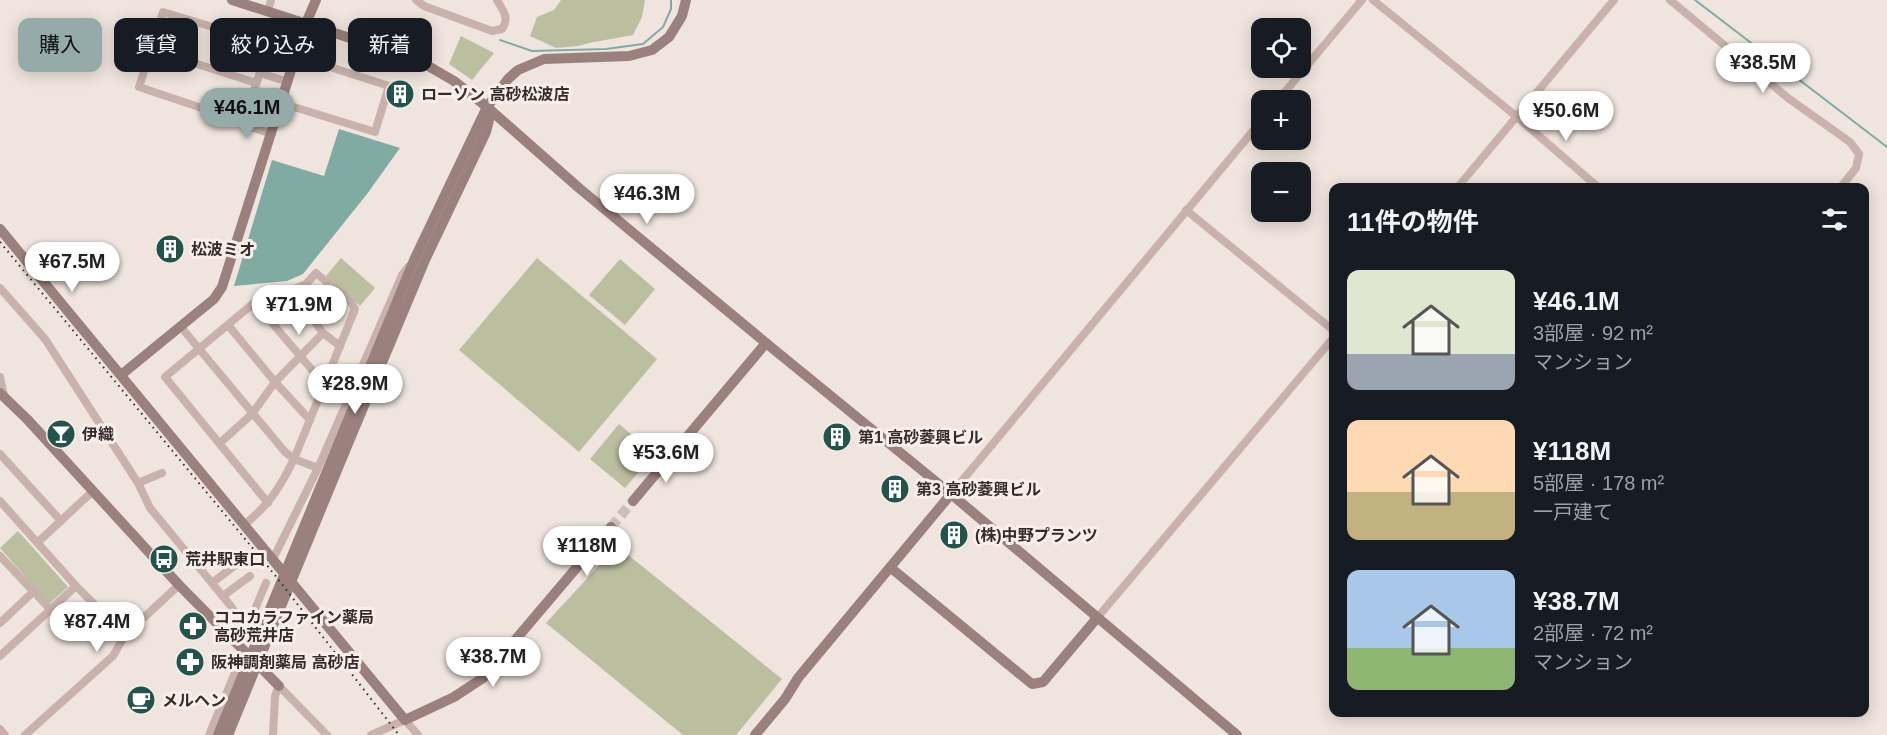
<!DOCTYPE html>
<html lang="ja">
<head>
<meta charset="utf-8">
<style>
	:root { --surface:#171b24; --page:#20242c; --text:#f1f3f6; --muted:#9ea1a6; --accent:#94abaa }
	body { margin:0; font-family:Helvetica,"Noto Sans JP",sans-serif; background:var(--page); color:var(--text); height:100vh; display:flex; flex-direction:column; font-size:22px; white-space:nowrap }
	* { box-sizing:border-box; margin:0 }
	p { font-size:20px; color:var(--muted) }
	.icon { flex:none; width:33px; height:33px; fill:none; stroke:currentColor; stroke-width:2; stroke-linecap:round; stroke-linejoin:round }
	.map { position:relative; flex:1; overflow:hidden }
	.panel { position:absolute; left:1329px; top:183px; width:540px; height:534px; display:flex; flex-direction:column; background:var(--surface); border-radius:12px; box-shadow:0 3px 15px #0003 }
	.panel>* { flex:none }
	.banner { position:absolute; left:18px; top:18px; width:570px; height:54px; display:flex; gap:12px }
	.fabs { position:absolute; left:1251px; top:18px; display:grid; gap:12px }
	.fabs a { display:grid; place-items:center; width:60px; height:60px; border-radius:12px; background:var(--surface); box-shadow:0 3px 15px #0003; font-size:30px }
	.price { position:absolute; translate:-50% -51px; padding:0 14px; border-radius:21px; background:#fff; color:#222; font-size:20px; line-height:39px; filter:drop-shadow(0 2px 3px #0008) }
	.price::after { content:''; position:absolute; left:50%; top:36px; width:18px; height:14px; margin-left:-9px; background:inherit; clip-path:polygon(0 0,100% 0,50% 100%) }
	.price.current { background:var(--accent); color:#111 }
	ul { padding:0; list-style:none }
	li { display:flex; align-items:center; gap:18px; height:150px; padding:0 18px }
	li span { display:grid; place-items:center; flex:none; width:168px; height:120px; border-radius:12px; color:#555 }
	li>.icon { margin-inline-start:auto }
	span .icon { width:72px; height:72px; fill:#fffc; stroke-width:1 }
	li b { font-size:26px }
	h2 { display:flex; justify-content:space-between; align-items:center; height:72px; padding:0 18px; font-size:26px }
	.tag { padding:0 21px; border-radius:12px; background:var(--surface); box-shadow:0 3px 15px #0003; font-size:21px; line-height:54px }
	.tag.current { background:var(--accent); color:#111 }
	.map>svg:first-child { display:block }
	.green { fill:#bbbe9f }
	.water { fill:#80aba3 }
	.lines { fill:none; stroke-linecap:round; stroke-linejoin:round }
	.stream { stroke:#80aba3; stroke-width:2 }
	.secondary-tunnel { stroke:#cbbfba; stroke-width:10; stroke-dasharray:10 5; stroke-linecap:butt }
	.street { stroke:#c8b2ab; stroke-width:8 }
	.secondary { stroke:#9b817d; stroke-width:10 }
	.rail { stroke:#362b2a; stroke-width:2; stroke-dasharray:1.5 4.5; stroke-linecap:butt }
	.labels { text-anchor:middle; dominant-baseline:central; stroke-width:6; stroke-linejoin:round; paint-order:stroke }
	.poi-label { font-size:16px; font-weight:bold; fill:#362b2a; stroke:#f8efea; text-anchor:start }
</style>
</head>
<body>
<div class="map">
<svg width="1887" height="735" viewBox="0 0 1887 735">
	<rect width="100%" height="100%" fill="#f0e4de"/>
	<!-- green -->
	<g class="green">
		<path d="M 561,0 L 645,0 L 642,17 L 633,35 L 589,43 L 578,46 L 556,48 L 530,36 L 537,17 L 554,10 Z"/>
		<path d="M 461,36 L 494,53 L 472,80 L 449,64 Z"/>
		<path d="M 341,258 L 375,288 L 360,306 L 326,276 Z"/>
		<path d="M 537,258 L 657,359 L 579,452 L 459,350 Z"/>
		<path d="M 620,259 L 655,289 L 625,325 L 589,295 Z"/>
		<path d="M 619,424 L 654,454 L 625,488 L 590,459 Z"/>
		<path d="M 18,531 L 68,587 L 49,604 L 0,548 Z"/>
		<path d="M 617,546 L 782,679 L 736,735 L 683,735 L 546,623 Z"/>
	</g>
	<!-- water -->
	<path class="water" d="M 339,129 L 400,148 L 367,194 L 303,274 L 287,281 L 234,286 L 272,160 L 324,176 Z"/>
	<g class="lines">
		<!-- stream -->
		<g class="stream">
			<path d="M 1695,0 L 1887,147"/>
			<path d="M 500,40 L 532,51 L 606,49 L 643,44 L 663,27 L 671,9 L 671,0"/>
		</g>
		<!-- secondary-tunnel -->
		<path class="secondary-tunnel" d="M 611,527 L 633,501"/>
		<!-- street -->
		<g class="street">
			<path d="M 416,0 L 424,6 L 492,31 L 502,29 C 510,17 503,11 497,0"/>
			<path d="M 1373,0 L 1516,116 L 1599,188"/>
			<path d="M 1670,0 L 1788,98 L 1850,142 L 1859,154 L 1856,168 L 1840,188"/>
			<path d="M 268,11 L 271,0"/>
			<path d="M 151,49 L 256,83"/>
			<path d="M 260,73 L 288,82"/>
			<path d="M 1278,100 L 1362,0"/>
			<path d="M 281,103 L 375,132 L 389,86 L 296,56"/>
			<path d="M 244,122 L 269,44 L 163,12 L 139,87 L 244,122 L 245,125 L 272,134"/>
			<path d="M 1457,188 L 1614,0"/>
			<path d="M 1186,210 L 1334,331"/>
			<path d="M 0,288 L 45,339 L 138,483 L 150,508 L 230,605 L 242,622 L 242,630"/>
			<path d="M 292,290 L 323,333 L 340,346"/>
			<path d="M 255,303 L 325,385"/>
			<path d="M 228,325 L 275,382 L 310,420"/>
			<path d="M 181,327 L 285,452 L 294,459 L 318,468"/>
			<path d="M 0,377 L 4,396"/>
			<path d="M 220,443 L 252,414 L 275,382 L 323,333"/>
			<path d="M 0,454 L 61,521"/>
			<path d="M 138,483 L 162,473"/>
			<path d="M 951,494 L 1262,120"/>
			<path d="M 0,501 L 76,586 L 125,635"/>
			<path d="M 245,524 C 270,504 280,487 294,459 L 355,309 L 351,302 L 316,273 L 306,284 L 292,290 L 266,293 L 165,377 L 268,503"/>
			<path d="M 38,542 L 93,491"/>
			<path d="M 0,556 L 51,610"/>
			<path d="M 273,559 L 318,468 L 402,275 L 409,266"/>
			<path d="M 212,583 L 238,563"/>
			<path d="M 223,596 L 250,576"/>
			<path d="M 1097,618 L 1334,337"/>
			<path d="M 0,623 L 33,592"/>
			<path d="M 233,641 L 242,630 L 247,628 L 266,583"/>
			<path d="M 0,656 L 76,586"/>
			<path d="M 0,729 L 5,735"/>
			<path d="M 25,735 L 113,656 L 125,635 L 179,585"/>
			<path d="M 209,735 L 244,651"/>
			<path d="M 273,735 L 275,696 L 279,686 L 327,735"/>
			<path d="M 371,735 L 405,720 L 418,735"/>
		</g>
		<!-- secondary -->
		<g class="secondary">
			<path d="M 232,0 L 418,60 L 454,81 L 487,107 L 579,188 L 766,343 L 951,494 L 1237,735"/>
			<path d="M 0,229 L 405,720 L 454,697 L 483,678 L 611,527"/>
			<path d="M 121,375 L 214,299 L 222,287 L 306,23 L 316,0"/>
			<path d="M 0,393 L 27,419 L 179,585 L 279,686"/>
			<path d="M 633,501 L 766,343"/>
			<path d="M 891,568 L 1032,684 L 1043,682 L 1097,618"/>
			<path d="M 218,735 L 415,258 L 487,107 L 508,79 L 518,70 L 544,59 L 629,56 L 652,50 L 669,37 L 682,16 L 686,0"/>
			<path d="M 228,735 L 347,446 L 425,260 L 486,132 L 489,120 L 487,107"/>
			<path d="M 755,735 L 785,699 L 798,678 L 951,494"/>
		</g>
		<!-- rail -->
		<path class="rail" d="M 0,242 L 274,574 L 399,735"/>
	</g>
	<!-- icons -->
	<defs>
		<g id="building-disc" transform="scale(1.5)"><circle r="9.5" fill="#23544c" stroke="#f8efea"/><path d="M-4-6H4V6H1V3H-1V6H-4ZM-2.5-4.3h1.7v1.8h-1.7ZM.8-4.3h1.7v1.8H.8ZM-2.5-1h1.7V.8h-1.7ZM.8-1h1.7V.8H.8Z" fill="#fff"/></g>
		<g id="bar-disc" transform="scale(1.5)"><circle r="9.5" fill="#23544c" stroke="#f8efea"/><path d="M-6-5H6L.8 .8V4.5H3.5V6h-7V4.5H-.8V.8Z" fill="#fff"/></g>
		<g id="bus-disc" transform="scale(1.5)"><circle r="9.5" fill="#23544c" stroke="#f8efea"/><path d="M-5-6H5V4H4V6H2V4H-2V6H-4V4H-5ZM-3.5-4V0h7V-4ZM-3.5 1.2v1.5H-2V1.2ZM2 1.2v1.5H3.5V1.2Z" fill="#fff"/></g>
		<g id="pharmacy-disc" transform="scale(1.5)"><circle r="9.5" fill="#23544c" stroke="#f8efea"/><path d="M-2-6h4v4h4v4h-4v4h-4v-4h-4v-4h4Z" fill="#fff"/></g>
		<g id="cafe-disc" transform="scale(1.5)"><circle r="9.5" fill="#23544c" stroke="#f8efea"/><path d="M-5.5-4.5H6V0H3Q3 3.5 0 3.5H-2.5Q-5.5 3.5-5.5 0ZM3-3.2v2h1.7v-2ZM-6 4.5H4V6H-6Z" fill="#fff"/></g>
	</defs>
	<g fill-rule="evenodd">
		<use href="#building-disc" x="400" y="94"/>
		<use href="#building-disc" x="170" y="249"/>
		<use href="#bar-disc" x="61" y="434"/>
		<use href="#building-disc" x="837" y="437"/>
		<use href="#building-disc" x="895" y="489"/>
		<use href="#building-disc" x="954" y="535"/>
		<use href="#bus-disc" x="164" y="559"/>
		<use href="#pharmacy-disc" x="193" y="626"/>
		<use href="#pharmacy-disc" x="190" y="662"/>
		<use href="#cafe-disc" x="141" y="700"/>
	</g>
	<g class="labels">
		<!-- poi labels -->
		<g class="poi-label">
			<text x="421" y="94">ローソン 高砂松波店</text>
			<text x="191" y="249">松波ミオ</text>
			<text x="82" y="434">伊織</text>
			<text x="858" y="437">第1 高砂菱興ビル</text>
			<text x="916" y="489">第3 高砂菱興ビル</text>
			<text x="975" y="535">(株)中野プランツ</text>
			<text x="185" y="559">荒井駅東口</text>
			<text x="214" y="617">ココカラファイン薬局<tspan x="214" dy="18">高砂荒井店</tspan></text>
			<text x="211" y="662">阪神調剤薬局 高砂店</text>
			<text x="162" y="700">メルヘン</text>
		</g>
	</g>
</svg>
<div class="fabs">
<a><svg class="icon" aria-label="locate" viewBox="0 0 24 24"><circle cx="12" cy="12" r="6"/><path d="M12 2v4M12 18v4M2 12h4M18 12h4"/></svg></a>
<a>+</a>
<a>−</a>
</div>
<b class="price" style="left:1763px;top:94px">¥38.5M</b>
<b class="price current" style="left:247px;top:139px">¥46.1M</b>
<b class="price" style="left:1566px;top:142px">¥50.6M</b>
<b class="price" style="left:647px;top:225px">¥46.3M</b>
<b class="price" style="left:72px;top:293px">¥67.5M</b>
<b class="price" style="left:299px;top:336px">¥71.9M</b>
<b class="price" style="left:355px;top:415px">¥28.9M</b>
<b class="price" style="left:666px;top:484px">¥53.6M</b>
<b class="price" style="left:587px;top:577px">¥118M</b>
<b class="price" style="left:97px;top:653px">¥87.4M</b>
<b class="price" style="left:493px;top:688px">¥38.7M</b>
<div class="banner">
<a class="tag current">購入</a>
<a class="tag">賃貸</a>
<a class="tag">絞り込み</a>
<a class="tag">新着</a>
</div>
<section class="panel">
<h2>11件の物件<svg class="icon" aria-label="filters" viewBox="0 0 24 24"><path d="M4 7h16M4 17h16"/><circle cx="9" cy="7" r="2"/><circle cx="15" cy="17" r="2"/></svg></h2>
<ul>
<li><span style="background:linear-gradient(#dfe7d0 70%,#9aa5b1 0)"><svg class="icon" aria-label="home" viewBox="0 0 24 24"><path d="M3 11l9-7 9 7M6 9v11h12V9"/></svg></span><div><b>¥46.1M</b><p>3部屋 · 92 m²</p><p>マンション</p></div></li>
<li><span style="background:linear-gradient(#ffd9b3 60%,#c2b280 0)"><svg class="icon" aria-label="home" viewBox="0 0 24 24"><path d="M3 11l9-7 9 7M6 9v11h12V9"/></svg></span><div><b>¥118M</b><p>5部屋 · 178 m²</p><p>一戸建て</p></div></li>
<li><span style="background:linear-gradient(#a9c7e8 65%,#8fb573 0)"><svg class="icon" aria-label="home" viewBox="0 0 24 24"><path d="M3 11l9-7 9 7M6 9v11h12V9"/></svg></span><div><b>¥38.7M</b><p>2部屋 · 72 m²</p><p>マンション</p></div></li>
</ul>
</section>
</div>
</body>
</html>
